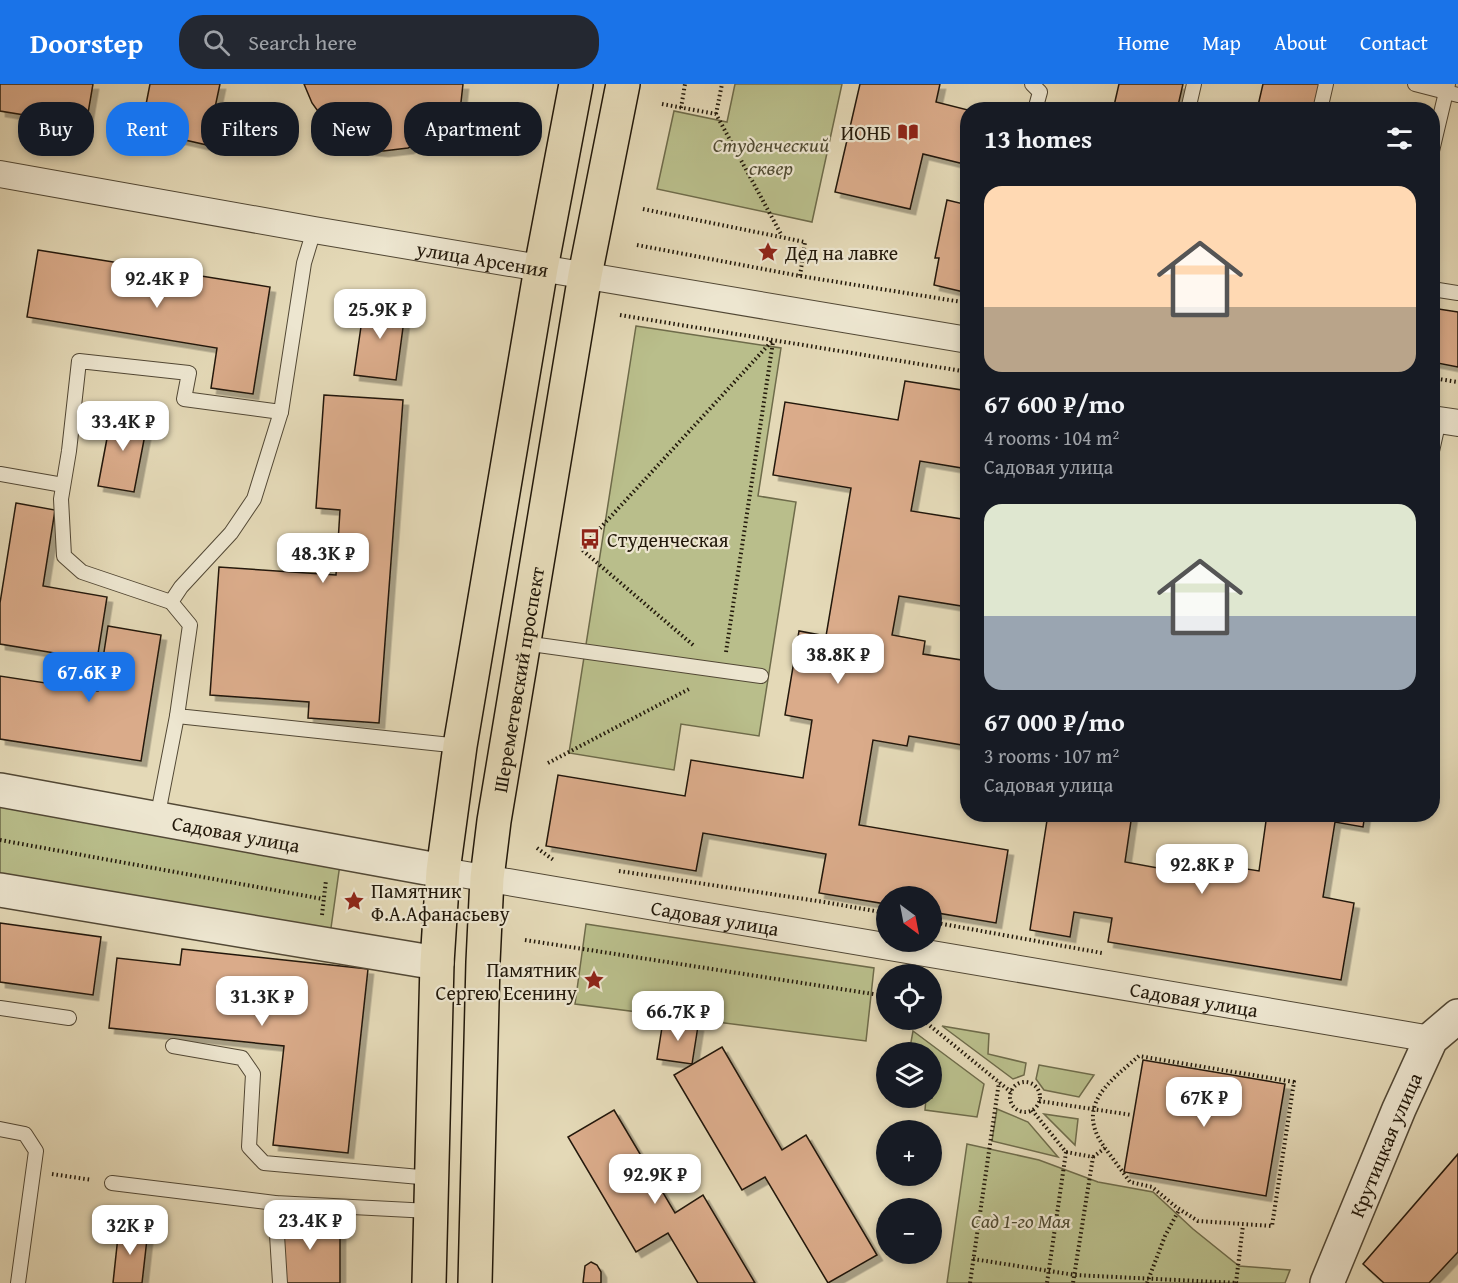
<!DOCTYPE html>
<html lang="en">
<head>
<meta charset="utf-8">
<style>
	:root { --surface:#171b24; --page:#242831; --text:#f1f3f6; --muted:#9ea1a6; --accent:#1a73e8 }
	body { margin:0; font-family:"Gentium Book Plus",serif; background:var(--page); color:var(--text); height:100vh; display:flex; flex-direction:column; font-size:22px; white-space:nowrap }
	* { box-sizing:border-box; margin:0 }
	p { font-size:20px; color:var(--muted) }
	.icon { flex:none; width:33px; height:33px; fill:none; stroke:currentColor; stroke-width:2; stroke-linecap:round; stroke-linejoin:round }
	.map { position:relative; flex:1; overflow:hidden }
	.side { position:absolute; left:960px; top:18px; width:480px; height:720px; display:flex; flex-direction:column; background:var(--surface); border-radius:24px; box-shadow:0 3px 9px #0003 }
	.side>* { flex:none }
	.guide { position:absolute; left:18px; top:18px; width:570px; height:54px; display:flex; gap:12px }
	.needle { width:39px; rotate:148deg }
	.fabs { position:absolute; left:876px; top:802px; display:grid; gap:12px }
	.fabs a { display:grid; place-items:center; width:66px; height:66px; border-radius:50%; background:var(--surface); box-shadow:0 3px 9px #0003; font-size:30px }
	.price { position:absolute; translate:-50% -51px; padding:0 14px; border-radius:12px; background:#fff; color:#222; font-size:20px; line-height:39px; filter:drop-shadow(0 2px 3px #0008) }
	.price::after { content:''; position:absolute; left:50%; top:36px; width:18px; height:14px; margin-left:-9px; background:inherit; clip-path:polygon(0 0,100% 0,50% 100%) }
	.price.on { background:var(--accent); color:#fff }
	ul { padding:0; list-style:none }
	li { display:grid; align-content:center; gap:12px; height:318px; padding:0 24px }
	li span { display:grid; place-items:center; height:186px; border-radius:18px; color:#555 }
	li>.icon { margin-inline-start:auto }
	span .icon { width:108px; height:108px; fill:#fffc; stroke-width:1 }
	li b { font-size:26px }
	h2 { display:flex; justify-content:space-between; align-items:center; height:72px; padding:0 24px; font-size:26px }
	.pill { padding:0 21px; border-radius:24px; background:var(--surface); box-shadow:0 3px 9px #0003; font-size:21px; line-height:54px }
	.pill.on { background:var(--accent); color:#fff }
	header { display:flex; align-items:center; gap:36px; box-sizing:border-box; height:84px; padding:0 30px; background:var(--accent); color:#fff }
	header strong { font-size:28px }
	nav { display:flex; gap:33px; margin-inline-start:auto; font-size:21px }
	.search { width:420px; height:54px; background:var(--page); display:flex; align-items:center; gap:15px; box-sizing:border-box; padding:0 21px; border-radius:24px; color:var(--muted); font-size:22px }
	.map>svg:first-child { display:block }
	.green { fill:#b9be8b; stroke:#6e6b4a; stroke-width:1.5 }
	.building { fill:#daab8a; stroke:#22180a; stroke-width:1.5; filter:url(#shadow) }
	.lines { fill:none; stroke-linecap:round; stroke-linejoin:round }
	.service-casing { stroke:#524835; stroke-width:16 }
	.minor-casing { stroke:#524835; stroke-width:28 }
	.tertiary-casing { stroke:#524835; stroke-width:36 }
	.primary-casing { stroke:#22180a; stroke-width:36 }
	.path { stroke:#22180a; stroke-width:4; stroke-dasharray:1.5 3; stroke-linecap:butt }
	.service { stroke:#ede6d0; stroke-width:14 }
	.minor { stroke:#ede6d0; stroke-width:26 }
	.tertiary { stroke:#ede6d0; stroke-width:33 }
	.primary { stroke:#e4d9b7; stroke-width:33 }
	.labels { text-anchor:middle; dominant-baseline:central; stroke-width:4.5; stroke-linejoin:round; paint-order:stroke }
	.poi-label { font-size:20px; fill:#22180a; stroke:#ede6d0; text-anchor:start }
	.park-label { font-size:20px; font-style:italic; fill:#4f4a31; stroke:#ede6d0 }
	.street-label { font-size:20px; fill:#22180a; stroke:#ede6d0 }
</style>
</head>
<body>
<header>
<strong>Doorstep</strong>
<div class="search"><svg class="icon" aria-label="search" viewBox="0 0 24 24"><circle cx="10" cy="10" r="6"/><path d="M15 15l6 6"/></svg>Search here</div>
<nav><a>Home</a><a>Map</a><a>About</a><a>Contact</a></nav>
</header>
<div class="map">
<svg width="1458" height="1199" viewBox="0 0 1458 1199">
	<defs>
		<filter id="shadow"><feDropShadow dx="5.5" dy="5.5" stdDeviation="0" flood-color="#0004"/></filter>
	</defs>
	<rect width="100%" height="100%" fill="#e4d9b7"/>
	<filter id="stains"><feTurbulence type="fractalNoise" baseFrequency=".00333" numOctaves="4"/><feColorMatrix values="0 0 0 0 .2 0 0 0 0 .09 0 0 0 0 .02 0 0 0 .5 -.17"/></filter>
	<radialGradient id="worn" r=".72"><stop offset=".6" stop-color="#630" stop-opacity="0"/><stop offset="1" stop-color="#630" stop-opacity=".3"/></radialGradient>
	<!-- green -->
	<g class="green">
		<path d="M 735,0 L 842,0 L 812,138 L 657,105 L 674,27 L 727,38 Z"/>
		<path d="M 636,242 L 781,264 L 758,412 L 796,418 L 759,652 L 681,640 L 674,686 L 569,669 Z"/>
		<path d="M 0,716 L 340,780 L 330,851 L 0,794 Z"/>
		<path d="M 586,840 L 874,884 L 866,957 L 575,920 Z"/>
		<path d="M 942,942 L 989,950 L 988,970 L 1026,979 L 1024,991 L 1013,995 Z"/>
		<path d="M 913,947 L 984,1000 L 977,1033 L 925,1026 L 926,1014 L 932,1014 L 932,969 L 909,969 Z"/>
		<path d="M 1039,981 L 1094,991 L 1079,1013 L 1044,1006 L 1036,995 Z"/>
		<path d="M 997,1025 L 1028,1038 L 1058,1073 L 992,1057 Z"/>
		<path d="M 1044,1030 L 1078,1035 L 1075,1061 Z"/>
		<path d="M 967,1060 L 1039,1076 L 1098,1098 L 1153,1108 L 1193,1145 L 1239,1182 L 1290,1186 L 1285,1199 L 947,1199 Z"/>
	</g>
	<!-- building -->
	<g class="building">
		<path d="M 0,0 L 93,0 L 86,41 L 0,27 Z"/>
		<path d="M 150,0 L 220,0 L 207,61 L 141,46 Z"/>
		<path d="M 304,0 L 463,0 L 461,18 L 440,47 L 408,64 L 383,67 L 362,65 L 341,53 L 325,37 L 312,19 Z"/>
		<path d="M 860,0 L 940,0 L 936,18 L 968,26 L 968,81 L 923,70 L 910,125 L 835,108 Z"/>
		<path d="M 1119,0 L 1183,0 L 1177,26 L 1113,26 Z"/>
		<path d="M 1263,0 L 1325,0 L 1318,26 L 1257,26 Z"/>
		<path d="M 947,116 L 968,121 L 968,209 L 934,201 L 939,174 L 935,174 Z"/>
		<path d="M 38,166 L 270,203 L 253,310 L 211,304 L 217,264 L 27,233 Z"/>
		<path d="M 365,215 L 406,221 L 396,296 L 354,291 Z"/>
		<path d="M 1432,224 L 1458,228 L 1458,283 L 1432,278 Z"/>
		<path d="M 905,297 L 968,307 L 968,385 L 920,377 L 911,427 L 968,436 L 968,523 L 899,512 L 892,551 L 925,557 L 923,570 L 968,577 L 968,662 L 909,652 L 907,662 L 873,656 L 859,741 L 1008,766 L 996,839 L 932,828 L 932,813 L 886,813 L 886,820 L 819,809 L 826,770 L 703,749 L 696,787 L 546,762 L 558,691 L 685,712 L 691,676 L 803,694 L 812,636 L 785,631 L 799,547 L 826,552 L 851,404 L 773,391 L 785,318 L 898,336 Z"/>
		<path d="M 324,311 L 403,316 L 379,639 L 308,634 L 309,618 L 210,611 L 219,483 L 336,491 L 340,426 L 316,424 Z"/>
		<path d="M 112,328 L 148,335 L 134,408 L 98,402 Z"/>
		<path d="M 16,419 L 55,426 L 43,502 L 107,513 L 97,576 L 0,560 L 0,519 Z"/>
		<path d="M 108,542 L 161,551 L 141,677 L 0,655 L 0,592 L 98,607 Z"/>
		<path d="M 1048,730 L 1132,730 L 1125,778 L 1207,793 L 1209,779 L 1259,787 L 1267,730 L 1365,730 L 1363,743 L 1335,738 L 1323,813 L 1354,819 L 1341,896 L 1108,858 L 1112,834 L 1074,828 L 1070,853 L 1030,846 Z"/>
		<path d="M 0,839 L 101,853 L 93,911 L 0,898 Z"/>
		<path d="M 182,865 L 368,885 L 348,1069 L 273,1061 L 284,962 L 109,944 L 117,874 L 180,881 Z"/>
		<path d="M 663,937 L 698,942 L 692,980 L 657,975 Z"/>
		<path d="M 722,963 L 782,1066 L 806,1051 L 877,1171 L 828,1199 L 765,1093 L 742,1106 L 674,991 Z"/>
		<path d="M 1143,976 L 1285,1000 L 1266,1112 L 1124,1088 Z"/>
		<path d="M 614,1026 L 675,1129 L 703,1111 L 755,1199 L 698,1199 L 668,1149 L 636,1168 L 568,1053 Z"/>
		<path d="M 1458,1070 L 1458,1168 L 1429,1199 L 1384,1199 L 1363,1180 Z"/>
		<path d="M 340,1135 L 340,1199 L 279,1199 L 279,1136 Z"/>
		<path d="M 119,1143 L 148,1146 L 142,1199 L 113,1199 Z"/>
		<path d="M 591,1178 L 597,1181 L 601,1188 L 601,1199 L 583,1199 L 585,1182 Z"/>
	</g>
	<g class="lines">
		<!-- service casing -->
		<g class="service-casing">
			<g id="service">
				<path d="M 1032,0 L 1040,8 L 1035,26"/>
				<path d="M 1415,0 L 1446,8 L 1448,0"/>
				<path d="M 1188,26 L 1194,0"/>
				<path d="M 1320,26 L 1326,0"/>
				<path d="M 1432,67 L 1446,8 L 1458,11"/>
				<path d="M 314,146 L 304,179 L 281,328 L 184,315 L 189,289 L 79,277 L 69,367 L 61,415 L 64,472 L 82,488 L 171,518 L 190,541 L 177,632 L 460,662"/>
				<path d="M 1432,205 L 1458,209"/>
				<path d="M 1432,367 L 1439,336"/>
				<path d="M 0,390 L 63,401"/>
				<path d="M 171,518 L 181,503 L 231,449 L 254,415 L 281,328"/>
				<path d="M 524,559 L 761,592"/>
				<path d="M 157,735 L 177,632"/>
				<path d="M 0,924 L 69,934"/>
				<path d="M 173,962 L 242,974 L 253,990 L 249,1063 L 264,1079 L 431,1094"/>
				<path d="M 0,1045 L 25,1050 L 36,1067 L 18,1199"/>
				<path d="M 112,1099 L 275,1119 L 430,1127"/>
				<path d="M 275,1119 L 280,1199"/>
			</g>
		</g>
		<!-- minor casing -->
		<g class="minor-casing">
			<g id="minor">
				<path id="s1" d="M 0,90 L 314,146 L 968,256"/>
				<path d="M 1432,335 L 1458,339"/>
				<path id="s2" d="M 443,787 L 1431,955"/>
			</g>
		</g>
		<!-- tertiary casing -->
		<g class="tertiary-casing">
			<g id="tertiary">
				<path id="s3" d="M 0,706 L 443,787"/>
				<path d="M 0,806 L 437,879"/>
				<path id="s4" d="M 1327,1199 L 1399,1025 L 1431,955 L 1458,932"/>
			</g>
		</g>
		<!-- primary casing -->
		<g class="primary-casing">
			<g id="primary">
				<path d="M 429,1199 L 437,879 L 443,787 L 460,662 L 541,184 L 576,0"/>
				<path id="s5" d="M 475,1199 L 483,878 L 487,794 L 494,737 L 585,191 L 623,0"/>
			</g>
		</g>
		<!-- path -->
		<g class="path">
			<path d="M 662,20 L 716,30 L 782,152"/>
			<path d="M 681,24 L 685,0"/>
			<path d="M 716,30 L 722,0"/>
			<path d="M 643,125 L 805,158 L 800,192"/>
			<path d="M 637,161 L 800,192 L 968,219"/>
			<path d="M 620,231 L 968,288"/>
			<path d="M 1432,294 L 1458,298"/>
			<path d="M 693,561 L 581,465 L 773,256"/>
			<path d="M 726,568 L 773,258"/>
			<path d="M 548,679 L 691,604"/>
			<path d="M 0,756 L 323,815"/>
			<path d="M 537,764 L 555,777"/>
			<path d="M 619,787 L 824,818 L 886,829"/>
			<path d="M 322,831 L 326,796"/>
			<path d="M 932,838 L 1102,869"/>
			<path d="M 525,856 L 886,912"/>
			<path d="M 923,936 L 1011,1008"/>
			<circle cx="1025" cy="1013" r="15"/>
			<path d="M 1039,1017 L 1132,1031"/>
			<path d="M 1032,1026 L 1066,1068 L 1047,1199"/>
			<path d="M 1066,1068 L 1093,1073 L 1073,1199"/>
			<path d="M 1093,1073 L 1105,1064 C 1074,1022 1109,998 1139,972 L 1294,998 L 1272,1142 L 1198,1137 L 1176,1123 L 1152,1103 L 1130,1098 L 1105,1064"/>
			<path d="M 52,1090 L 92,1096"/>
			<path d="M 973,1175 L 1075,1191 L 1238,1199"/>
			<path d="M 970,1199 L 999,998"/>
			<path d="M 1147,1199 L 1165,1152 L 1179,1126"/>
			<path d="M 1236,1199 L 1243,1141"/>
		</g>
		<!-- service -->
		<use href="#service" class="service"/>
		<!-- minor -->
		<use href="#minor" class="minor"/>
		<!-- tertiary -->
		<use href="#tertiary" class="tertiary"/>
		<!-- primary -->
		<use href="#primary" class="primary"/>
	</g>
	<!-- icons -->
	<defs>
		<g id="library-bare" transform="scale(1.62)"><path d="M-6-4Q-3-5.5-.7-3.5V5Q-3 3-6 4ZM6-4Q3-5.5 .7-3.5V5Q3 3 6 4Z" fill="#8f2418" stroke="#ede6d0" stroke-width="2.5" paint-order="stroke"/></g>
		<g id="sight-bare" transform="scale(1.62)"><path d="M0-6L1.8-2.2L6-1.7L2.9 1.2L3.7 5.4L0 3.3L-3.7 5.4L-2.9 1.2L-6-1.7L-1.8-2.2Z" fill="#8f2418" stroke="#ede6d0" stroke-width="2.5" paint-order="stroke"/></g>
		<g id="bus-bare" transform="scale(1.62)"><path d="M-5-6H5V4H4V6H2V4H-2V6H-4V4H-5ZM-3.5-4V0h7V-4ZM-3.5 1.2v1.5H-2V1.2ZM2 1.2v1.5H3.5V1.2Z" fill="#8f2418" stroke="#ede6d0" stroke-width="2.5" paint-order="stroke"/></g>
	</defs>
	<g fill-rule="evenodd">
		<use href="#library-bare" x="908" y="48"/>
		<use href="#sight-bare" x="768" y="168"/>
		<use href="#bus-bare" x="590" y="455"/>
		<use href="#sight-bare" x="354" y="817"/>
		<use href="#sight-bare" x="594" y="896"/>
	</g>
	<g class="labels">
		<!-- poi labels -->
		<g class="poi-label">
			<text x="891" y="48" text-anchor="end">ИОНБ</text>
			<text x="785" y="168">Дед на лавке</text>
			<text x="607" y="455">Студенческая</text>
			<text x="371" y="806">Памятник<tspan x="371" dy="23">Ф.А.Афанасьеву</tspan></text>
			<text x="577" y="885" text-anchor="end">Памятник<tspan x="577" dy="23">Сергею Есенину</tspan></text>
		</g>
		<!-- park labels -->
		<g class="park-label">
			<text x="771" y="60">Студенческий<tspan x="771" dy="23">сквер</tspan></text>
			<text x="1021" y="1136">Сад 1-го Мая</text>
		</g>
		<!-- street labels -->
		<g class="street-label">
			<text stroke="none"><textPath href="#s1" startOffset="490">улица Арсения</textPath></text>
			<text stroke="none"><textPath href="#s5" startOffset="606">Шереметевский проспект</textPath></text>
			<text stroke="none"><textPath href="#s3" startOffset="240">Садовая улица</textPath></text>
			<text stroke="none"><textPath href="#s2" startOffset="276">Садовая улица</textPath></text>
			<text stroke="none"><textPath href="#s2" startOffset="762">Садовая улица</textPath></text>
			<text stroke="none"><textPath href="#s4" startOffset="150">Крутицкая улица</textPath></text>
		</g>
	</g>
	<rect width="100%" height="100%" filter="url(#stains)"/>
	<rect width="100%" height="100%" fill="url(#worn)"/>
</svg>
<div class="fabs">
<a><svg class="needle" viewBox="-14 -14 28 28"><path d="M0-13l5 13h-10z" fill="#e53935"/><path d="M0 13l5-13h-10z" fill="#9ea1a6"/></svg></a>
<a><svg class="icon" aria-label="locate" viewBox="0 0 24 24"><circle cx="12" cy="12" r="6"/><path d="M12 2v4M12 18v4M2 12h4M18 12h4"/></svg></a>
<a><svg class="icon" aria-label="layers" viewBox="0 0 24 24"><path d="M12 4l9 5-9 5-9-5zM3 14l9 5 9-5"/></svg></a>
<a>+</a>
<a>−</a>
</div>
<b class="price" style="left:157px;top:225px">92.4K ₽</b>
<b class="price" style="left:380px;top:256px">25.9K ₽</b>
<b class="price" style="left:123px;top:368px">33.4K ₽</b>
<b class="price" style="left:323px;top:500px">48.3K ₽</b>
<b class="price" style="left:838px;top:601px">38.8K ₽</b>
<b class="price on" style="left:89px;top:619px">67.6K ₽</b>
<b class="price" style="left:1202px;top:811px">92.8K ₽</b>
<b class="price" style="left:262px;top:943px">31.3K ₽</b>
<b class="price" style="left:678px;top:958px">66.7K ₽</b>
<b class="price" style="left:1204px;top:1044px">67K ₽</b>
<b class="price" style="left:655px;top:1121px">92.9K ₽</b>
<b class="price" style="left:310px;top:1167px">23.4K ₽</b>
<b class="price" style="left:130px;top:1172px">32K ₽</b>
<div class="guide">
<a class="pill">Buy</a>
<a class="pill on">Rent</a>
<a class="pill">Filters</a>
<a class="pill">New</a>
<a class="pill">Apartment</a>
</div>
<section class="side">
<h2>13 homes<svg class="icon" aria-label="filters" viewBox="0 0 24 24"><path d="M4 7h16M4 17h16"/><circle cx="9" cy="7" r="2"/><circle cx="15" cy="17" r="2"/></svg></h2>
<ul>
<li><span style="background:linear-gradient(#ffd9b3 65%,#b9a48a 0)"><svg class="icon" aria-label="home" viewBox="0 0 24 24"><path d="M3 11l9-7 9 7M6 9v11h12V9"/></svg></span><div><b>67 600 ₽/mo</b><p>4 rooms · 104 m²</p><p>Садовая улица</p></div></li>
<li><span style="background:linear-gradient(#dfe7d0 60%,#9aa5b1 0)"><svg class="icon" aria-label="home" viewBox="0 0 24 24"><path d="M3 11l9-7 9 7M6 9v11h12V9"/></svg></span><div><b>67 000 ₽/mo</b><p>3 rooms · 107 m²</p><p>Садовая улица</p></div></li>
</ul>
</section>
</div>
</body>
</html>
